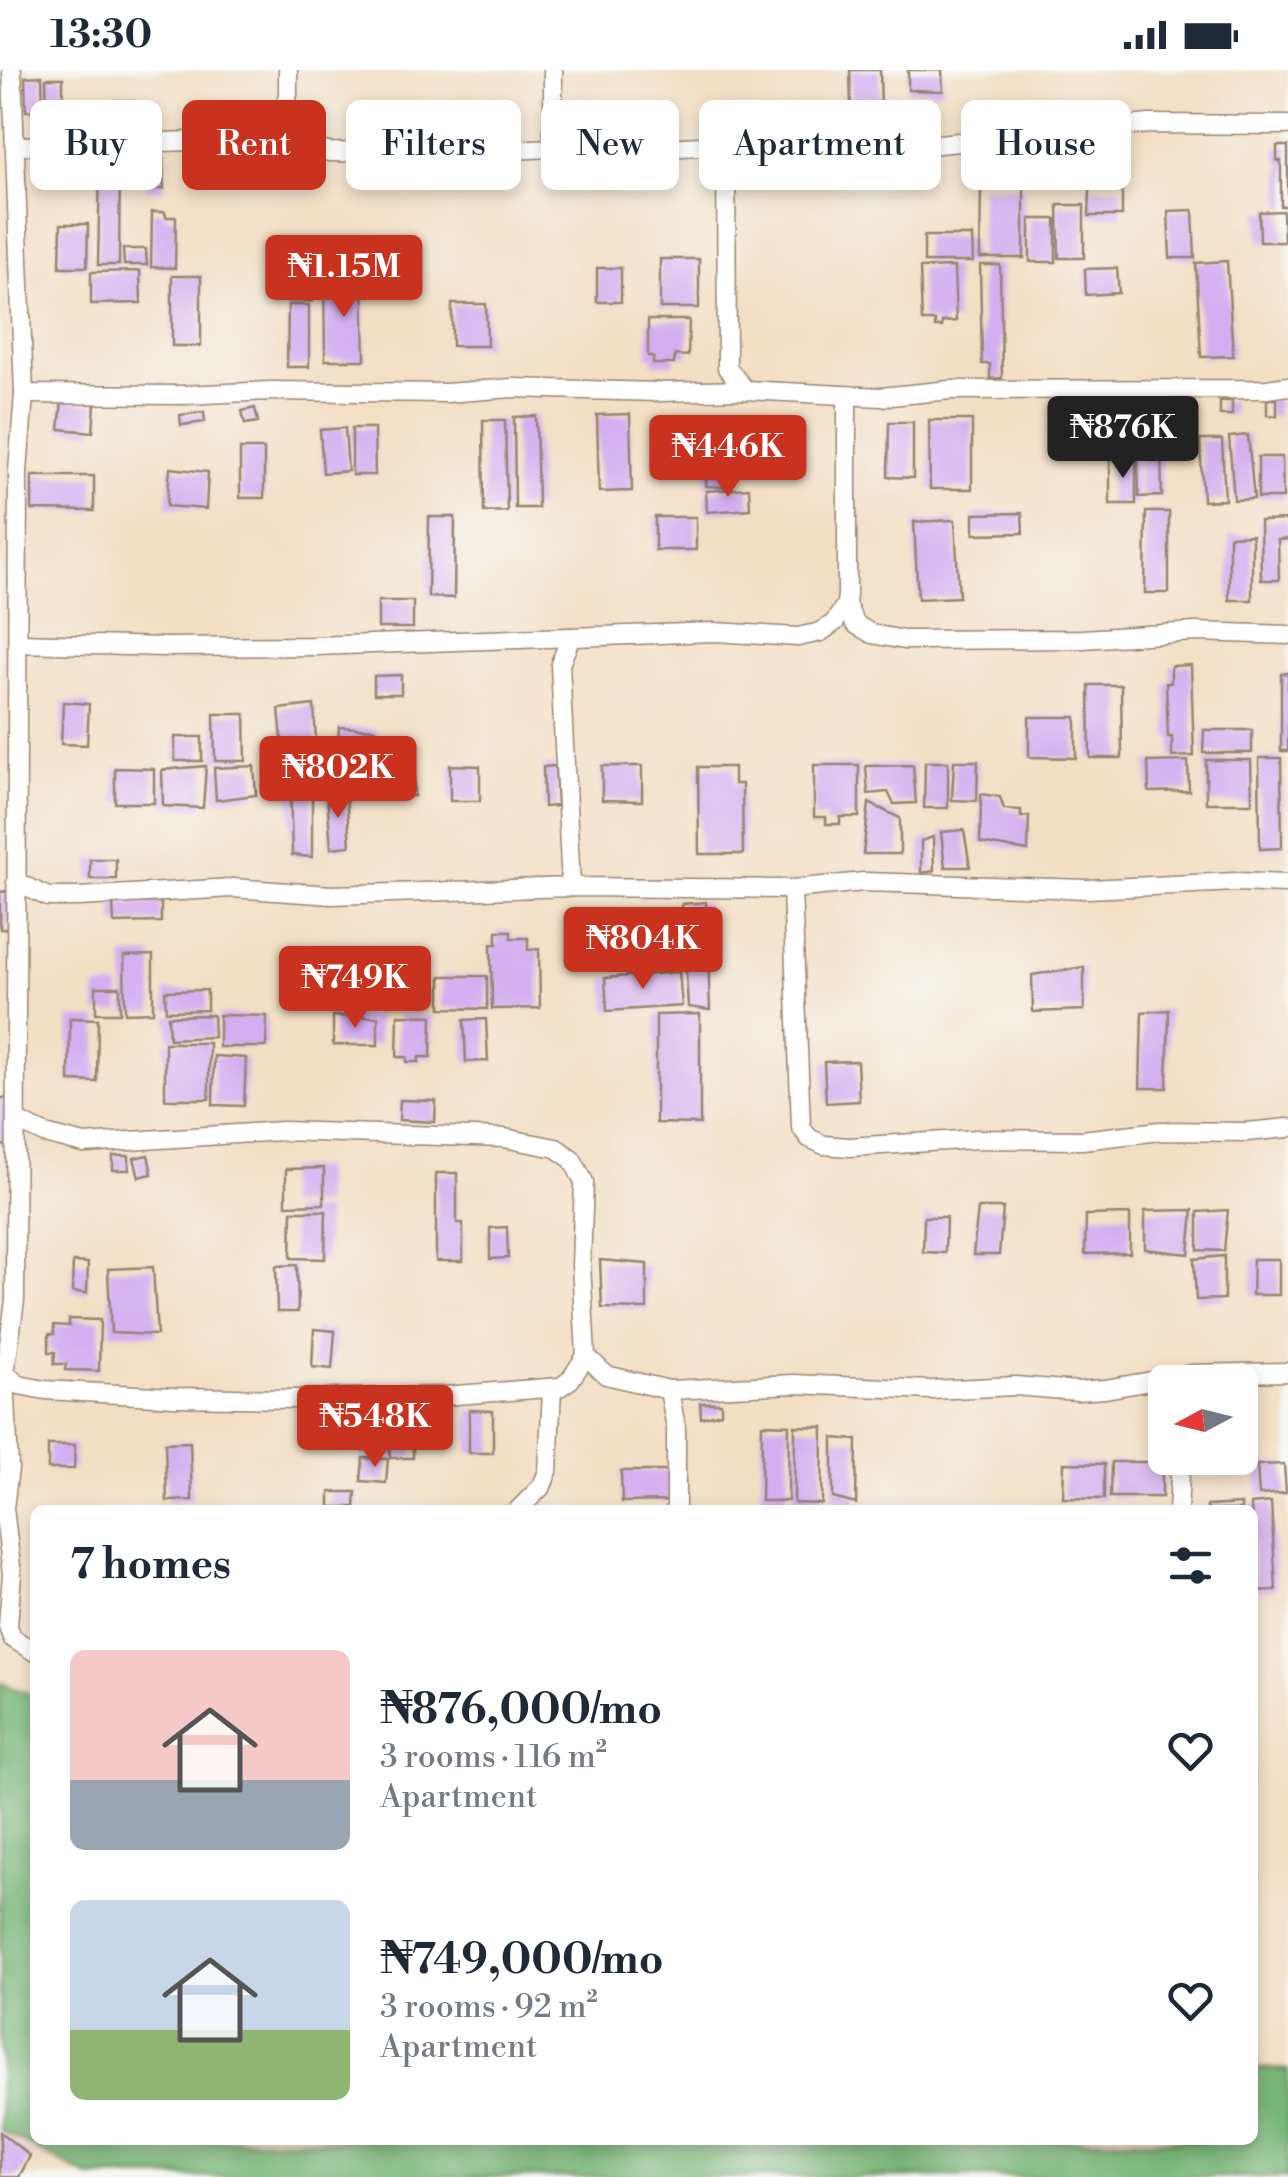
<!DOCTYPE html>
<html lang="en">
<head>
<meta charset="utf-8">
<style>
	:root { --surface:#fff; --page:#f2f2f3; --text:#1f2937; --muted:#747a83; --accent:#c8321e }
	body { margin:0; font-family:"Libre Bodoni",serif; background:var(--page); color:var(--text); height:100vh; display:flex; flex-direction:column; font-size:38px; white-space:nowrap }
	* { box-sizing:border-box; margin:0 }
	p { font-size:32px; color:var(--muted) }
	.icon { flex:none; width:55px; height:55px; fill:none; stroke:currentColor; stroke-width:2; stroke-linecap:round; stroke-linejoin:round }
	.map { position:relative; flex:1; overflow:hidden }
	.side { position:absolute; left:30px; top:1435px; width:1228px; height:640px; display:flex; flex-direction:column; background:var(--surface); border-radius:15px; box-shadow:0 5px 15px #0003 }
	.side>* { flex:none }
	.banner { position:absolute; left:30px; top:30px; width:1230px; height:90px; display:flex; gap:20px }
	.needle { width:65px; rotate:263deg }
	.fabs { position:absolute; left:1148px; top:1295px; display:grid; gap:20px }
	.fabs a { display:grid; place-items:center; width:110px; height:110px; border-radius:15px; background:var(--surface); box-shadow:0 5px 15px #0003; font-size:50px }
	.price { position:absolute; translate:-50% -85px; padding:0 22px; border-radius:10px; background:var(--accent); color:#fff; font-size:32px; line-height:65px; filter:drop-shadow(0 2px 5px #0008) }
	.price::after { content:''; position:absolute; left:50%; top:60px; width:30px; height:22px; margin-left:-15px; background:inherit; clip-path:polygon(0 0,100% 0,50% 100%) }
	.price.selected { background:#222; color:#fff }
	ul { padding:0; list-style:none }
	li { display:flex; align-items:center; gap:30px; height:250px; padding:0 40px }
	li span { display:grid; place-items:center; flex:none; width:280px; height:200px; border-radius:15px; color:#555 }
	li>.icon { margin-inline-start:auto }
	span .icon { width:120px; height:120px; fill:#fffc; stroke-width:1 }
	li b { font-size:42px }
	h2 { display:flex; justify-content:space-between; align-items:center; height:120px; padding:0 40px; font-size:42px }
	.pill { padding:0 35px; border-radius:15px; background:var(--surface); box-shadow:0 5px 15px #0003; font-size:35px; line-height:90px }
	.pill.selected { background:var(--accent); color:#fff }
	.status { display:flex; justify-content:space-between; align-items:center; height:70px; padding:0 50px; background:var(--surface); direction:ltr }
	.status svg { height:28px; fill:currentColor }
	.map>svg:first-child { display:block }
	.forest { fill:#78b677; stroke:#5a704a; stroke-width:2.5 }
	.building { fill:#d5adf1 }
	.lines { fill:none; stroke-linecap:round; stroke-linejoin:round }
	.street-casing { stroke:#978471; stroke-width:21 }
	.street { stroke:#fff; stroke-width:18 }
</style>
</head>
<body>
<div class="status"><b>13:30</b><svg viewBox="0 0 49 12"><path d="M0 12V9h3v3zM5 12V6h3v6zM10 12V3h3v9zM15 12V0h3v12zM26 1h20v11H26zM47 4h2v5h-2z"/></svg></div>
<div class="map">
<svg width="1288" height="2107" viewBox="0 0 1288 2107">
	<rect width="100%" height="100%" fill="#f6f6f2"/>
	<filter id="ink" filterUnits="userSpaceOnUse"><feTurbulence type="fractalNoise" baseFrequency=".01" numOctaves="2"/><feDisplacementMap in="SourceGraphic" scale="20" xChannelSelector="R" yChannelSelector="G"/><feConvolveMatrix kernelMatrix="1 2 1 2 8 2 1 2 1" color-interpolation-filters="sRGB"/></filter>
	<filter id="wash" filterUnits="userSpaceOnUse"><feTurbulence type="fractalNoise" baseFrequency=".0048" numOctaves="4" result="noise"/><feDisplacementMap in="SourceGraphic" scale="40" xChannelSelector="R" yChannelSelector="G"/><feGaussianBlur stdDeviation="2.25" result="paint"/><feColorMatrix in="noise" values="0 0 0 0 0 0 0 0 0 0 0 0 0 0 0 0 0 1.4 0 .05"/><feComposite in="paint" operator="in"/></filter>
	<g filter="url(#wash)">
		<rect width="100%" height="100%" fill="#f3dfc4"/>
		<!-- forest -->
		<path class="forest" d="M 0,1613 L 35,1626 L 35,2070 L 1252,2070 L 1253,1998 L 1288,2000 L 1288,2107 L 88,2107 L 0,2060 Z"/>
		<g id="blocks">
			<!-- building -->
			<g class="building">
				<path d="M 850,0 L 880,0 L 881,39 L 851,39 Z"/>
				<path d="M 908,0 L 942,0 L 943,21 L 908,20 Z"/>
				<path d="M 42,6 L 43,41 L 26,41 L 25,7 Z"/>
				<path d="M 46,8 L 63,8 L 63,28 L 57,34 L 57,45 L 47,46 Z"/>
				<path d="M 117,30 L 134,31 L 131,63 L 106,61 L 108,45 L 116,46 Z"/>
				<path d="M 84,48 L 85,60 L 55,61 L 54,49 Z"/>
				<path d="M 1277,76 L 1288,76 L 1288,136 L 1281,136 L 1281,91 L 1277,91 Z"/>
				<path d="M 146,88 L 163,88 L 164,119 L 146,119 Z"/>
				<path d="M 100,91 L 120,91 L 119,195 L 98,195 Z"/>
				<path d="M 981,116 L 1024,117 L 1024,188 L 980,188 Z"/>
				<path d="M 1090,118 L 1122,118 L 1122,146 L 1089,146 Z"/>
				<path d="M 1058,135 L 1084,135 L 1084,188 L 1059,188 Z"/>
				<path d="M 1193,140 L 1195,188 L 1170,188 L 1168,141 Z"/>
				<path d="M 1283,141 L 1284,172 L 1260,172 L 1259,142 Z"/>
				<path d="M 152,142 L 165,142 L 166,147 L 176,147 L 175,198 L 151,197 Z"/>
				<rect x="1030" y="149" width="26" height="43"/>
				<path d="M 61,154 L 88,154 L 87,197 L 60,197 Z"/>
				<path d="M 924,166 L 972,166 L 973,192 L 924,192 Z"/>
				<path d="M 123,179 L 146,179 L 147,195 L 124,195 Z"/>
				<rect x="660" y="189" width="39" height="49"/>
				<path d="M 1227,191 L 1233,286 L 1201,287 L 1196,193 Z"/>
				<path d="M 980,195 L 1000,195 L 1002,308 L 990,309 L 990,294 L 982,294 Z"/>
				<path d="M 289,197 L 313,198 L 312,231 L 288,231 Z"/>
				<path d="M 954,197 L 956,251 L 942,252 L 942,257 L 935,257 L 935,251 L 922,251 L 920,198 Z"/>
				<rect x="597" y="198" width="24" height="34"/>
				<path d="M 1117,198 L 1119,223 L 1086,225 L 1085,199 Z"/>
				<path d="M 140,201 L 141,233 L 91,234 L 91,202 Z"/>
				<rect x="172" y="206" width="29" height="70"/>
				<path d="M 363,210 L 365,290 L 325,290 L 324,211 Z"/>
				<path d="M 452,234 L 486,234 L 487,276 L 452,276 Z"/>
				<path d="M 288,235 L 309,235 L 309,297 L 287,297 Z"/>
				<path d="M 648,250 L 689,250 L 688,286 L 675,285 L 674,294 L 653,294 L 653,287 L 648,286 Z"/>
				<path d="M 1267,329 L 1277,329 L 1277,346 L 1267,345 Z"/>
				<path d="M 62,331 L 95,334 L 93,362 L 59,359 Z"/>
				<rect x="1220" y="331" width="12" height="14"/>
				<path d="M 255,338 L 258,352 L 245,354 L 242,341 Z"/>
				<path d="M 204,342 L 205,352 L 181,355 L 180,345 Z"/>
				<path d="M 630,344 L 632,421 L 599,422 L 597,345 Z"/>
				<path d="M 536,346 L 538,438 L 515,438 L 514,347 Z"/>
				<path d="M 483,350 L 505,350 L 507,441 L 484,442 Z"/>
				<path d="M 929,350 L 972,350 L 972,419 L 930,419 Z"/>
				<path d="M 889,352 L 913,352 L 913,408 L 888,407 Z"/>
				<path d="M 345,358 L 348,401 L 323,403 L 320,360 Z"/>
				<path d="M 352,358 L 374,358 L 375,405 L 352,405 Z"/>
				<path d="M 1248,365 L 1254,429 L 1234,430 L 1229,367 Z"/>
				<path d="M 707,367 L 728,367 L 726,417 L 706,416 Z"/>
				<path d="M 1200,370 L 1222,370 L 1225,430 L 1203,431 Z"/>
				<rect x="240" y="379" width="24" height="49"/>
				<path d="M 1161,384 L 1162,426 L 1139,427 L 1138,385 Z"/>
				<path d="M 1258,387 L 1282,387 L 1283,428 L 1258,428 Z"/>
				<rect x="1110" y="389" width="26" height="45"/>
				<path d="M 170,398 L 208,402 L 206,439 L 167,436 Z"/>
				<path d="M 32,406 L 94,406 L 94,441 L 32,440 Z"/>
				<path d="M 749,418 L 750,439 L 707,442 L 706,421 Z"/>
				<path d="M 1146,442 L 1169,442 L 1169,523 L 1145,523 Z"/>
				<path d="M 1022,443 L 1023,463 L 974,464 L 974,444 Z"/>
				<path d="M 429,447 L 455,447 L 454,528 L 428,527 Z"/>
				<rect x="655" y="447" width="41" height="33"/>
				<path d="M 955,450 L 959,527 L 918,529 L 914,452 Z"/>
				<path d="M 1288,450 L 1288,469 L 1278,470 L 1279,510 L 1261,510 L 1260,451 Z"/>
				<path d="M 1252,465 L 1252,530 L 1229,530 L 1229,466 Z"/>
				<rect x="378" y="531" width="35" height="27"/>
				<path d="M 1191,595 L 1194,686 L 1172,687 L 1172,667 L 1168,667 L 1166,613 L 1171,613 L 1171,596 Z"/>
				<path d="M 1288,603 L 1288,681 L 1281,681 L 1281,604 Z"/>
				<path d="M 401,605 L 401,624 L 374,624 L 374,606 Z"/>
				<path d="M 1089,615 L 1121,615 L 1122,688 L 1090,688 Z"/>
				<path d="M 63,632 L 89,634 L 87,675 L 61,674 Z"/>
				<path d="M 314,635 L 317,690 L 284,689 L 279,639 Z"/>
				<path d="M 214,644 L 245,644 L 246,691 L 215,691 Z"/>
				<path d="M 1029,647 L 1076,647 L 1076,688 L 1029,687 Z"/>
				<path d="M 339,657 L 376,659 L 375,690 L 337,688 Z"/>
				<path d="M 1204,660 L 1252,660 L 1252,683 L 1203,683 Z"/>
				<rect x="175" y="667" width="27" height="24"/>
				<path d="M 1259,688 L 1281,688 L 1282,778 L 1260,779 Z"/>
				<path d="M 1206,690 L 1251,690 L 1252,733 L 1206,733 Z"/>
				<path d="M 954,691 L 978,691 L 977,731 L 952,730 Z"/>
				<path d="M 1188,691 L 1189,721 L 1149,722 L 1148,692 Z"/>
				<path d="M 925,692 L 948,692 L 948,738 L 924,738 Z"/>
				<path d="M 450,695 L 480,696 L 480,731 L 450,731 Z"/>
				<path d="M 814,695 L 859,695 L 859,747 L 840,747 L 840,754 L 826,754 L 826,747 L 814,747 Z"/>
				<path d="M 913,695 L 916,733 L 894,734 L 888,722 L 868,724 L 866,696 Z"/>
				<path d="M 206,696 L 203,738 L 163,736 L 162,700 Z"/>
				<path d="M 254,696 L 256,725 L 216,730 L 214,698 Z"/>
				<path d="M 555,696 L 557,736 L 544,737 L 543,697 Z"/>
				<path d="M 602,696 L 642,696 L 642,731 L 602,730 Z"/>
				<path d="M 414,697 L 414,726 L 380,726 L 379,698 Z"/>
				<path d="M 698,697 L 734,697 L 734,714 L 742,714 L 743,784 L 699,784 Z"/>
				<path d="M 115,698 L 154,699 L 154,733 L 115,733 Z"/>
				<path d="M 312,714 L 312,787 L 292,785 L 290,716 Z"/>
				<path d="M 346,724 L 350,776 L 331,778 L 327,726 Z"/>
				<path d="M 981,724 L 1000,727 L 1004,739 L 1021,740 L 1021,747 L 1029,746 L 1028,781 L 980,773 Z"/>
				<path d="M 869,733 L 900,748 L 900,784 L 863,784 Z"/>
				<path d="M 964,760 L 970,797 L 945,797 L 941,762 Z"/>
				<path d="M 933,767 L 934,801 L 921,803 L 921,771 Z"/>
				<rect x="90" y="789" width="26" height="20"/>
				<path d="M 7,821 L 7,859 L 0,859 L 0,822 Z"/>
				<path d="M 161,832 L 161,852 L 114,853 L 113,833 Z"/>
				<path d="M 706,832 L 710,940 L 688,937 L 682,834 Z"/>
				<path d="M 625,844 L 638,844 L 639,848 L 656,848 L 657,864 L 673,863 L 674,893 L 608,896 L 606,850 L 625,849 Z"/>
				<path d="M 497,861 L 511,861 L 511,868 L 528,868 L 528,880 L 539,879 L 540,938 L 492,939 L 491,874 L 497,874 Z"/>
				<path d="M 153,885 L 153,942 L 125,943 L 124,886 Z"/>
				<path d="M 1084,897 L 1084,940 L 1033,942 L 1032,905 Z"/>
				<path d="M 679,902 L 682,936 L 607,941 L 605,908 Z"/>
				<path d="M 441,906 L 487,906 L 487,939 L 441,938 Z"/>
				<rect x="96" y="917" width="24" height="26"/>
				<path d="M 207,920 L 207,940 L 166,941 L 165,921 Z"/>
				<path d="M 1169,940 L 1167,1018 L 1140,1018 L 1142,942 Z"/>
				<path d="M 700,944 L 700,1054 L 656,1053 L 656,945 Z"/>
				<path d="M 213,945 L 214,967 L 169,969 L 168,946 Z"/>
				<path d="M 219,945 L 267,946 L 266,977 L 219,977 Z"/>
				<path d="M 398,945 L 432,946 L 431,987 L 419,987 L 419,992 L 407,992 L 407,987 L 397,987 Z"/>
				<path d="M 333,946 L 378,947 L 378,975 L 333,975 Z"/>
				<path d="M 70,948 L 98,949 L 97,1012 L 69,1011 Z"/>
				<path d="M 486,949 L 488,991 L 466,992 L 464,950 Z"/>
				<rect x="165" y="973" width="44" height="56"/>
				<path d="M 214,986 L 246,988 L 244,1036 L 213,1035 Z"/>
				<path d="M 857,991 L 859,1031 L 826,1033 L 824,992 Z"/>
				<path d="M 0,1028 L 11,1028 L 9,1076 L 0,1075 Z"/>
				<path d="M 400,1030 L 436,1031 L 435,1052 L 399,1050 Z"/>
				<path d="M 148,1085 L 152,1104 L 139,1107 L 134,1088 Z"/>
				<rect x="113" y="1086" width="16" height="14"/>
				<path d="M 324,1098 L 324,1134 L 286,1135 L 286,1099 Z"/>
				<path d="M 436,1103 L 457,1103 L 457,1153 L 463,1153 L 463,1191 L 436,1191 Z"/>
				<path d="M 978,1138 L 1003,1138 L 999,1185 L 973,1185 Z"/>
				<path d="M 1193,1140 L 1189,1184 L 1145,1179 L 1145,1141 Z"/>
				<path d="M 1228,1140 L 1224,1181 L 1198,1180 L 1198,1142 Z"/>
				<path d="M 292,1141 L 326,1141 L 325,1189 L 291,1188 Z"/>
				<path d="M 1130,1144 L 1130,1183 L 1085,1184 L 1086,1145 Z"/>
				<path d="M 924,1147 L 946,1147 L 945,1183 L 923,1182 Z"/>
				<path d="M 507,1157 L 508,1188 L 490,1189 L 490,1158 Z"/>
				<path d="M 1224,1186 L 1224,1229 L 1196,1230 L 1194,1189 Z"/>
				<path d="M 1253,1189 L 1279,1189 L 1279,1225 L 1252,1225 Z"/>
				<path d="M 600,1190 L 647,1194 L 647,1239 L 602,1238 Z"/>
				<path d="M 73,1192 L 88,1193 L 87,1223 L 72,1222 Z"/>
				<path d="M 297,1195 L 298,1242 L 277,1242 L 276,1196 Z"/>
				<path d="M 153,1197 L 157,1265 L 111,1263 L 108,1199 Z"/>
				<path d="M 69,1249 L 100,1250 L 99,1301 L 65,1300 L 66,1294 L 54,1294 L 55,1282 L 49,1282 L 49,1264 L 54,1264 L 54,1255 L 69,1256 Z"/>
				<path d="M 314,1259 L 335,1261 L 332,1299 L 312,1297 Z"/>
				<path d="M 700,1333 L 721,1333 L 721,1343 L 701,1348 Z"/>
				<path d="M 469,1340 L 493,1341 L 493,1383 L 469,1383 Z"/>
				<rect x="390" y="1344" width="23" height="44"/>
				<path d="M 360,1351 L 374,1351 L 374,1380 L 361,1380 Z"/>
				<path d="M 762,1354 L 789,1355 L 788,1431 L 761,1431 Z"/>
				<path d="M 795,1356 L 823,1357 L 822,1434 L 794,1433 Z"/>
				<path d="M 833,1368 L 857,1370 L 856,1434 L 833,1428 Z"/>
				<path d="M 190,1372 L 192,1430 L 167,1431 L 165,1373 Z"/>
				<path d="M 48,1375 L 75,1375 L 74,1399 L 48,1399 Z"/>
				<path d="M 363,1388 L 388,1389 L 386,1413 L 361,1411 Z"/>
				<path d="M 1111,1392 L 1162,1392 L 1162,1427 L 1110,1427 Z"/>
				<path d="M 1064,1393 L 1104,1394 L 1104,1429 L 1063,1428 Z"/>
				<path d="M 1284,1394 L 1286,1423 L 1259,1425 L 1257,1395 Z"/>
				<path d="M 621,1401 L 671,1401 L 671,1431 L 622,1432 Z"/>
				<path d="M 330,1422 L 356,1422 L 355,1437 L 330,1437 Z"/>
				<path d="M 1271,1432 L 1276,1520 L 1255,1521 L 1251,1434 Z"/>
				<path d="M 1241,1434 L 1241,1440 L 1207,1440 L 1207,1436 Z"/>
				<path d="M 0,2062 L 30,2086 L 19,2107 L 0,2107 Z"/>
			</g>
		</g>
	</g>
	<g filter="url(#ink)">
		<use href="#blocks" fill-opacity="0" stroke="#978471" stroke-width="2.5"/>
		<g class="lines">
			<!-- street casing -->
			<g class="street-casing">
				<g id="street">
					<path d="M 12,0 L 24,324 L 18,401 L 15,1230 L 5,1303 L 9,1398 L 4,1438 L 12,1504 L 8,1556 L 12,1568 L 35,1582"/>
					<path d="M 275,72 L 288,24 L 288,0"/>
					<path d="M 726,72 L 727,298 L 745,320"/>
					<path d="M 17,76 L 195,71 L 275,72 L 329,82 L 439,83 L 553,78 L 614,81 L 782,71 L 844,70 L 928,75 L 1149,54 L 1288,55"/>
					<path d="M 553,78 L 553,0"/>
					<path d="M 24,324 L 183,325 L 270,321 L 446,323 L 512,318 L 657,322 L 745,320 L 881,327 L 950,320 L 1267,319 L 1288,316"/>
					<path d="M 846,534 L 855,554 L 872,564 L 904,570 L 1082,569 L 1195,562 L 1288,565"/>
					<path d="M 20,573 L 164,577 L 315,576 L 715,562 L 798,567 L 821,562 L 835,552 L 846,534 L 847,524 L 847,326"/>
					<path d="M 16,812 L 48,827 L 79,827 L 232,818 L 332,825 L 571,817 L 792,819 L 864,812 L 1088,819 L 1236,812 L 1288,814"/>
					<path d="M 571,817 L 560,594 L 571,567"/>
					<path d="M 792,819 L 801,1057 L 809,1068 L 824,1075 L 849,1077 L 978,1069 L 1082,1070 L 1160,1061 L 1247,1062 L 1288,1058"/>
					<path d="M 586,1286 L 606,1305 L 669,1320 L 794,1314 L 931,1320 L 1015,1316 L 1077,1321 L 1105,1319 L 1192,1304 L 1288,1302"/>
					<path d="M 5,1303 L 19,1315 L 45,1320 L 174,1327 L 295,1329 L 444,1326 L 560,1317 L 570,1310 L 586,1286 L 581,1194 L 584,1112 L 572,1089 L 556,1078 L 504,1068 L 282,1061 L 84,1074 L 45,1064 L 17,1051"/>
					<path d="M 669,1320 L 676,1358 L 676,1440"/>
					<path d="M 518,1440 L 542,1416 L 548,1401 L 552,1319"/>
					<path d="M 1178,1440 L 1181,1388"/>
				</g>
			</g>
			<!-- street -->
			<use href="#street" class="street"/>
		</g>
	</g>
</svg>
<div class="fabs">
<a><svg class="needle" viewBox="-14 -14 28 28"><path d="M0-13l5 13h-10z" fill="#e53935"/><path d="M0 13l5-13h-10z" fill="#747a83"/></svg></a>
</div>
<b class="price" style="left:344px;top:250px">₦1.15M</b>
<b class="price selected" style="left:1123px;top:411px">₦876K</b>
<b class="price" style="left:728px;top:430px">₦446K</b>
<b class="price" style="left:338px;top:751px">₦802K</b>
<b class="price" style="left:643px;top:922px">₦804K</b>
<b class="price" style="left:355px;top:961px">₦749K</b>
<b class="price" style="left:375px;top:1400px">₦548K</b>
<div class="banner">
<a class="pill">Buy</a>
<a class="pill selected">Rent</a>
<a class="pill">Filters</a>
<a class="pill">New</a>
<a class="pill">Apartment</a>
<a class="pill">House</a>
</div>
<section class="side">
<h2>7 homes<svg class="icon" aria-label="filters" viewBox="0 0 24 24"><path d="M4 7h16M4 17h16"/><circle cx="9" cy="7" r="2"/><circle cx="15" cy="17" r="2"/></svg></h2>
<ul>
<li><span style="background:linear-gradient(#f6c9c9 65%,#9aa5b1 0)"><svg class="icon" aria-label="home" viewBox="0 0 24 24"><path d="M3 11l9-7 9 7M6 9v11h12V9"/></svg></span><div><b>₦876,000/mo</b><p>3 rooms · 116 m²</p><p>Apartment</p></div><svg class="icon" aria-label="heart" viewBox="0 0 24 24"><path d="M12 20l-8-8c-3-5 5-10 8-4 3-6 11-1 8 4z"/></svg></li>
<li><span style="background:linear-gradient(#c9d6e8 65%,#8fb573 0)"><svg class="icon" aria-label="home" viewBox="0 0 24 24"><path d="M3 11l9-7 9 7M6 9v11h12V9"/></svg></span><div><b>₦749,000/mo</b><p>3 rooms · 92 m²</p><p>Apartment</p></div><svg class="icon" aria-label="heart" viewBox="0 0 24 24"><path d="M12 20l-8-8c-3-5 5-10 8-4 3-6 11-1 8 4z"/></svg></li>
</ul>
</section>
</div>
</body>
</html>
